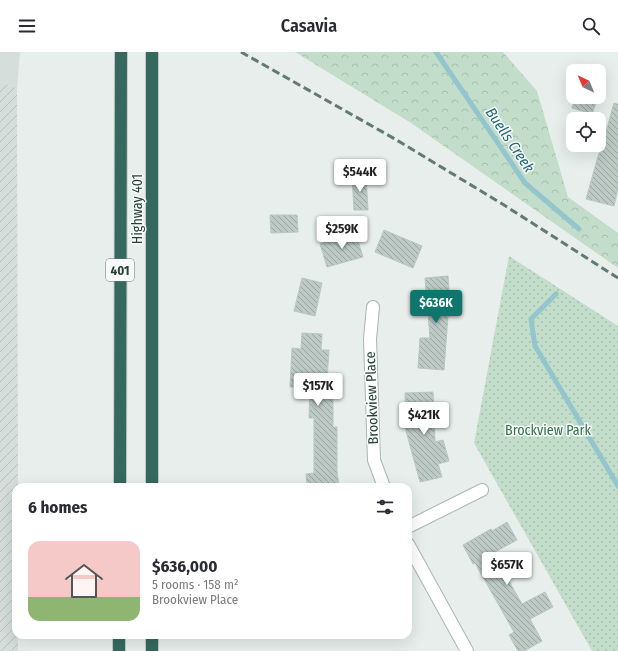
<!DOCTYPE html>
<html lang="en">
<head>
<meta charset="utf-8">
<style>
	:root { --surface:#fff; --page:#f7f7f7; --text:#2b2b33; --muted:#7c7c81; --line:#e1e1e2; --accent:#0f766e }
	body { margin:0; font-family:"Fira Sans Condensed",sans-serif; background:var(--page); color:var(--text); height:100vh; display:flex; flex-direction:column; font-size:15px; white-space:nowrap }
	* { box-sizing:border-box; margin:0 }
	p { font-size:13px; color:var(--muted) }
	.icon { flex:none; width:22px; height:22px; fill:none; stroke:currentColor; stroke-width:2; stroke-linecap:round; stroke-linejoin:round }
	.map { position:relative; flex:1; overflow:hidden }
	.details { position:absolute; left:12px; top:431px; width:400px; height:156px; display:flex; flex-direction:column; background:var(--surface); border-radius:12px; box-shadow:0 4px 16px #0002 }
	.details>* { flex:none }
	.needle { width:26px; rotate:316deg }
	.tools { position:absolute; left:566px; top:12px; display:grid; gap:8px }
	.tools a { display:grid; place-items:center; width:40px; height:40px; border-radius:8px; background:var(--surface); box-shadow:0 4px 16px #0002; font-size:20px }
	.price { position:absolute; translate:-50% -34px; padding:0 9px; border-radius:4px; background:#fff; color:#222; font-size:13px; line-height:26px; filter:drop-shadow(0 1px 2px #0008) }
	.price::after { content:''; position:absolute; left:50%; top:24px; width:12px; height:9px; margin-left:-6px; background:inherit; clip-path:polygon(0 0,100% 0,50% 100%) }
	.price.selected { background:var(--accent); color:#fff }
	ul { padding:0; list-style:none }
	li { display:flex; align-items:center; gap:12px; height:100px; padding:0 16px }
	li+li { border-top:1px solid var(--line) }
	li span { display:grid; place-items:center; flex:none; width:112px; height:80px; border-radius:12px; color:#555 }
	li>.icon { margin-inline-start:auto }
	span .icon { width:48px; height:48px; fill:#fffc; stroke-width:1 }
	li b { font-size:17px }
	h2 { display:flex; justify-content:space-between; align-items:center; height:48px; padding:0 16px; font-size:17px }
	header { display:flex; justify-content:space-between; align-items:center; height:52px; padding:0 16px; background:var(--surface); font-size:18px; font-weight:600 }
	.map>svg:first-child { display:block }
	.built { fill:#d5deda }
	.industrial { fill:url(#industrial-furrows) }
	.forest { fill:url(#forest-crowns) }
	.park { fill:url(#park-dots) }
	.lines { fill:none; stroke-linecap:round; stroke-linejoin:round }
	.stream { stroke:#94c5cd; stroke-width:5 }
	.building { fill:url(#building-back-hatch); stroke:#b9c7c1 }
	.minor-casing { stroke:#aab6b2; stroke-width:14 }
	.motorway-casing { stroke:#c3c9c7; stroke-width:14 }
	.minor { stroke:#fff; stroke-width:12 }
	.motorway { stroke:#35695e; stroke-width:12 }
	.rail { stroke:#627a73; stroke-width:3; stroke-dasharray:8 4; stroke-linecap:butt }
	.labels { text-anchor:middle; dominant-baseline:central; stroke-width:3; stroke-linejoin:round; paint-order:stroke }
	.shield { fill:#f7faf9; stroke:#657772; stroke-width:1 }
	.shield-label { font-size:13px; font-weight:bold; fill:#273f38 }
	.street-label { font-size:14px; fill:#273f38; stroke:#f7faf9 }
	.park-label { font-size:14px; fill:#34734c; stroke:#f7faf9 }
	.water-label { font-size:15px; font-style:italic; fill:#256976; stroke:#f7faf9 }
</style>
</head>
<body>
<header><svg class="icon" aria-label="menu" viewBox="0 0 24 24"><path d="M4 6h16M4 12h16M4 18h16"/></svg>Casavia<svg class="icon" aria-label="search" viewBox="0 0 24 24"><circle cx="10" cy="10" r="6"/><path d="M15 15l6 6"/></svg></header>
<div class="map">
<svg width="618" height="599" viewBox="0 0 618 599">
	<defs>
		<pattern id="industrial-furrows" width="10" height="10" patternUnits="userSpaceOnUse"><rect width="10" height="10" fill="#d5deda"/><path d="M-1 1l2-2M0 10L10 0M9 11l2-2" fill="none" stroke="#b7c0bc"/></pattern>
		<pattern id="forest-crowns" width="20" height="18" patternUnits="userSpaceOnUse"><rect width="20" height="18" fill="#c2ddc9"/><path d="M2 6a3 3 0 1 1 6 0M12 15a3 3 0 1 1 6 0" fill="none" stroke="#a7bfad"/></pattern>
		<pattern id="park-dots" width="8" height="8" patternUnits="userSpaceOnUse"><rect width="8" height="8" fill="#c2ddc9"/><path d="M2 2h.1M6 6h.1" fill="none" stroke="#a7bfad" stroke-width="1.8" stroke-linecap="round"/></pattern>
		<pattern id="building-back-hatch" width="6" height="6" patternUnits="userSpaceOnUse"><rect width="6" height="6" fill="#bcc9c4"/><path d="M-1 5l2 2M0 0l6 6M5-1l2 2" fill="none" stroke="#99a5a0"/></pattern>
	</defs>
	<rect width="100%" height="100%" fill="#e7eeeb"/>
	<!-- built -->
	<path class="built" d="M 0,0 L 20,0 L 17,36 L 0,30 Z"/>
	<!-- industrial -->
	<path class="industrial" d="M 0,30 L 17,36 L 18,435 L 16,435 L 16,583 L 18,583 L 18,599 L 0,599 Z"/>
	<!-- forest -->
	<path class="forest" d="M 295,0 L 503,0 L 537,39 L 568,145 L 618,181 L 618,216 L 411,71 Z"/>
	<!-- park -->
	<path class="park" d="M 509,204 L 618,274 L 618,599 L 592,599 L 474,391 Z"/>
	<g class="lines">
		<!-- stream -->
		<g class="stream">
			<path d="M 436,0 L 525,131 L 579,177"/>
			<path d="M 556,242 L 531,267 L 535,294 L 618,434"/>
		</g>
	</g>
	<!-- building -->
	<g class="building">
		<path d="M 575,45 L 598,45 L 592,62 L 572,56 Z"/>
		<path d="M 614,51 L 618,52 L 618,137 L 614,154 L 586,147 L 599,101 L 600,101 Z"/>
		<path d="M 366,124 L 368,158 L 354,158 L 352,125 Z"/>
		<path d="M 270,163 L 297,163 L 298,180 L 271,181 Z"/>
		<path d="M 384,178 L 422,194 L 413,216 L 375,200 Z"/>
		<path d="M 356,182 L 363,205 L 327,215 L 320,192 Z"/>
		<path d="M 448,224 L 451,264 L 448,264 L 444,318 L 418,316 L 420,286 L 430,286 L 425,226 Z"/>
		<path d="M 302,226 L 322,231 L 315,264 L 294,259 Z"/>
		<path d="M 302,281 L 322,282 L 321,298 L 329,298 L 327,328 L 333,328 L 333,375 L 337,375 L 337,419 L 339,435 L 307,435 L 306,422 L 314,421 L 314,366 L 309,366 L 310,335 L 290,335 L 292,296 L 301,297 Z"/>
		<path d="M 433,340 L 435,390 L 443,388 L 449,409 L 438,412 L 442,425 L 420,430 L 406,379 L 405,341 Z"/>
		<path d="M 507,470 L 517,488 L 493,501 L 522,552 L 545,540 L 553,555 L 530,567 L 542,589 L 524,599 L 518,599 L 509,583 L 514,580 L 475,511 L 473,512 L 463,493 L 491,477 L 492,479 Z"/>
	</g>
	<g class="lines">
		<!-- minor casing -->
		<g class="minor-casing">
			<g id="minor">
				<path d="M 373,255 L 370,287 L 374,408 L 384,435"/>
				<path d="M 408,475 L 482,438"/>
				<path d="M 408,492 L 467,599"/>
			</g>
		</g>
		<!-- motorway casing -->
		<g class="motorway-casing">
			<g id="motorway">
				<path d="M 152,0 L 152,435"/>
				<path d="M 120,435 L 121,0"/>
				<path d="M 152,583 L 152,599"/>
				<path d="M 119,599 L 119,583"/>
			</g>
		</g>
		<!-- minor -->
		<use href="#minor" class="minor"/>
		<!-- motorway -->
		<use href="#motorway" class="motorway"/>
		<!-- rail -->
		<path class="rail" d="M 241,0 L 395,87 L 504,153 L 618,226"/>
	</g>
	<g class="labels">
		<!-- shield labels -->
		<rect class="shield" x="106" y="207" width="28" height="22" rx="3"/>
		<g class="shield-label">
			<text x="120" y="218">401</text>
		</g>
		<!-- street labels -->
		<g class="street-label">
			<text transform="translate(137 157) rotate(-90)">Highway 401</text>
			<text transform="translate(372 346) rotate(-92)">Brookview Place</text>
		</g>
		<!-- park labels -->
		<g class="park-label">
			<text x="548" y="378">Brockview Park</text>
		</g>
		<!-- water labels -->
		<g class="water-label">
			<text transform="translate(510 88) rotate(56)">Buells Creek</text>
		</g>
	</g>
</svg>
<div class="tools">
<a><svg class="needle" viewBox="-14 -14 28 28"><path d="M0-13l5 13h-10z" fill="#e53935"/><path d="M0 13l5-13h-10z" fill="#7c7c81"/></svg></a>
<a><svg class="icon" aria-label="locate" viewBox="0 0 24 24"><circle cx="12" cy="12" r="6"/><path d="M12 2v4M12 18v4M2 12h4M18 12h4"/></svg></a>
</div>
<b class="price" style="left:360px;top:141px">$544K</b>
<b class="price" style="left:342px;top:198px">$259K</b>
<b class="price selected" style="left:436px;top:272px">$636K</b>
<b class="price" style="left:318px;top:355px">$157K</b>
<b class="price" style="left:424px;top:384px">$421K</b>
<b class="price" style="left:507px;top:534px">$657K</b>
<section class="details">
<h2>6 homes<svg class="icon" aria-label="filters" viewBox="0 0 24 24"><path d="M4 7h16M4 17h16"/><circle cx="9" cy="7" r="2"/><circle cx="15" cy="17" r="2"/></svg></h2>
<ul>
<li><span style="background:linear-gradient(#f6c9c9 70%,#8fb573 0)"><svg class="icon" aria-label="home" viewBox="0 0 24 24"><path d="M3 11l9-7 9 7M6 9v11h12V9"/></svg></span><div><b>$636,000</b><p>5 rooms · 158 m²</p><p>Brookview Place</p></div></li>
</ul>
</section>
</div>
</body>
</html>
